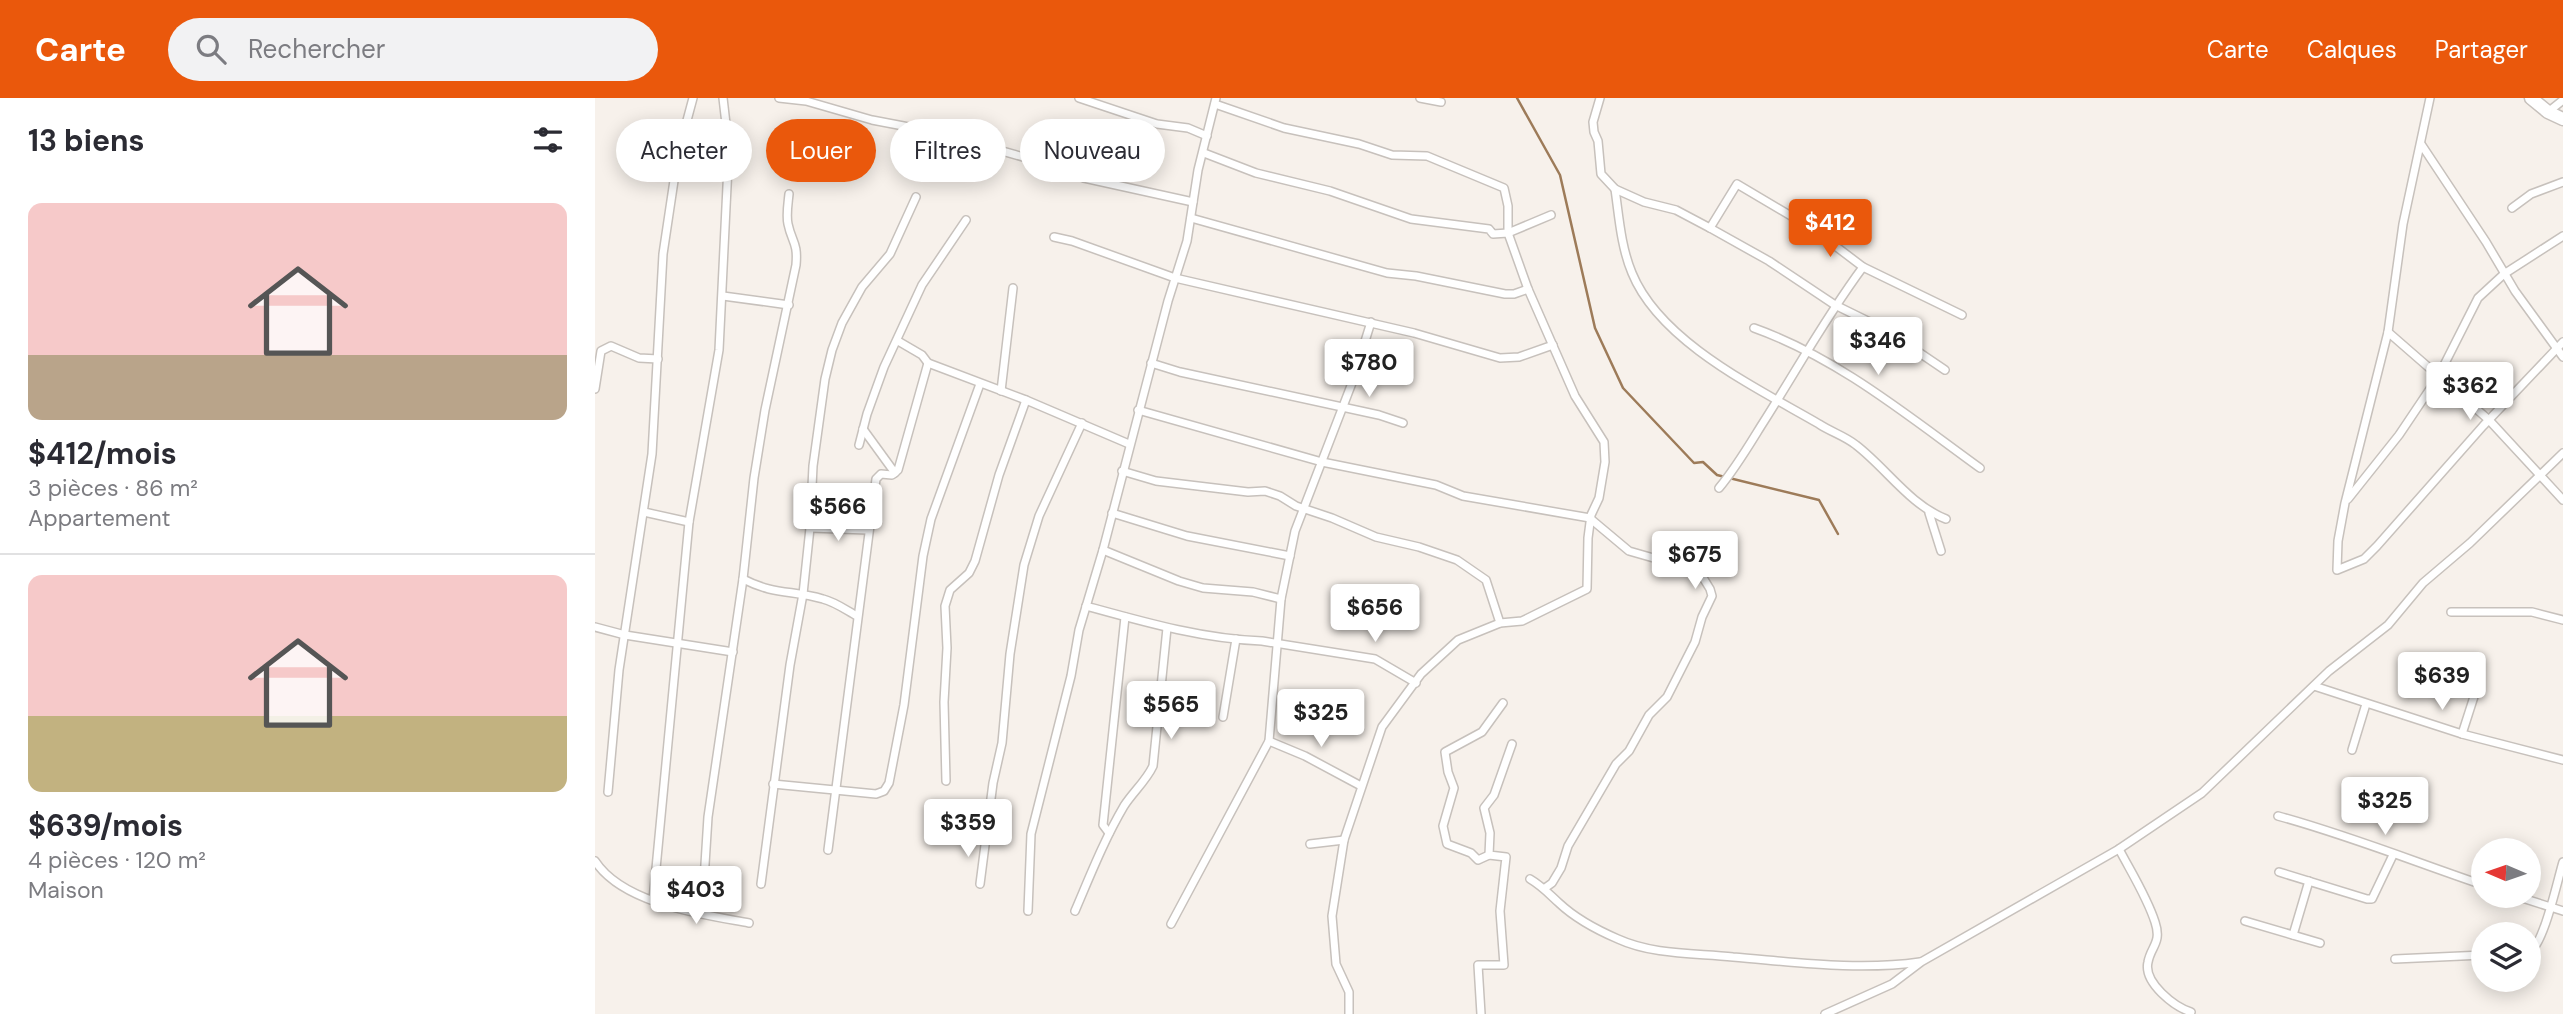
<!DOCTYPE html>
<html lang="fr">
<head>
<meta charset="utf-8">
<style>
	:root { --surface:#fff; --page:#f2f2f3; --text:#2b2b33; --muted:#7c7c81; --line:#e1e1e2; --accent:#ea580c }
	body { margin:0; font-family:"DM Sans",sans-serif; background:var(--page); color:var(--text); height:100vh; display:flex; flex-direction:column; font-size:26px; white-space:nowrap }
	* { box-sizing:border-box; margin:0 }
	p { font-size:23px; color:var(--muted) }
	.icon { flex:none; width:38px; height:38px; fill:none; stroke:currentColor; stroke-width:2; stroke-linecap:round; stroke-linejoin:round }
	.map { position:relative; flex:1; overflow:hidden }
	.details { display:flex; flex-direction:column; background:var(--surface); width:595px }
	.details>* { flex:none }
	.banner { position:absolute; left:21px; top:21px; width:665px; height:63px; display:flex; gap:14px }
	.needle { width:46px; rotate:272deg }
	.buttons { position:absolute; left:1876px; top:740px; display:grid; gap:14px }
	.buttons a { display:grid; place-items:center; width:70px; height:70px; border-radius:50%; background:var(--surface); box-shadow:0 4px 18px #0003; font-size:35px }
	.price { position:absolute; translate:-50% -60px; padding:0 16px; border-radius:7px; background:#fff; color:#222; font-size:23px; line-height:46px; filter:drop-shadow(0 2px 4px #0008) }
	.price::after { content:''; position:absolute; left:50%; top:42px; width:21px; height:16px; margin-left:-10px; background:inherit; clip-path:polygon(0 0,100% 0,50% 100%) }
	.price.selected { background:var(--accent); color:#fff }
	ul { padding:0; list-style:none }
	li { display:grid; align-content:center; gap:14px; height:371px; padding:0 28px }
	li+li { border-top:2px solid var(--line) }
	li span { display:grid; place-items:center; height:217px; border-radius:14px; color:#555 }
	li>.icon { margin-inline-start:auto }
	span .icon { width:126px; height:126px; fill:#fffc; stroke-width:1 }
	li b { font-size:30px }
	h2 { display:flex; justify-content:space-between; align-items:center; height:84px; padding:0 28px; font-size:30px }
	.chip { padding:0 24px; border-radius:32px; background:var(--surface); box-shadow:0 4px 18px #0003; font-size:24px; line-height:63px }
	.chip.selected { background:var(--accent); color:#fff }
	header { display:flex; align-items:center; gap:42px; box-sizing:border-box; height:98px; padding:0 35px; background:var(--accent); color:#fff }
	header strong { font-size:33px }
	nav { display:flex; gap:38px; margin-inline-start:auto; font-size:24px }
	.search { width:490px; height:63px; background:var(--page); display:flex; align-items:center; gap:18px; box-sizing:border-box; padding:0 24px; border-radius:38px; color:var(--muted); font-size:26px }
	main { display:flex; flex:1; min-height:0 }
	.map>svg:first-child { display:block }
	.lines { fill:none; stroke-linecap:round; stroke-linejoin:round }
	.stream { stroke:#9d7b59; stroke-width:2.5 }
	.minor-casing { stroke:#c7c1bc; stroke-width:10 }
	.trunk-casing { stroke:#c7c1bc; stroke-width:15 }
	.minor { stroke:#fff; stroke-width:7 }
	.trunk { stroke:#fff; stroke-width:12 }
</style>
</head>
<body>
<header>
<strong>Carte</strong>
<div class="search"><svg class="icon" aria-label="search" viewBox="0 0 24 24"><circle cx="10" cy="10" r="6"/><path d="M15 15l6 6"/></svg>Rechercher</div>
<nav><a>Carte</a><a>Calques</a><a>Partager</a></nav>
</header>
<main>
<section class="details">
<h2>13 biens<svg class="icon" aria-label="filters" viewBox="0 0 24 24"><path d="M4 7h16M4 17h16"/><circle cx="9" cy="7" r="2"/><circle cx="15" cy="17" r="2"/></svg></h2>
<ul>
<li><span style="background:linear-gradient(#f6c9c9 70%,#b9a48a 0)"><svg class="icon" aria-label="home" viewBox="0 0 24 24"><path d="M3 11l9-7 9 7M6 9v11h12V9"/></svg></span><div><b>$412/mois</b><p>3 pièces · 86 m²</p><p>Appartement</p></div></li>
<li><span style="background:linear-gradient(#f6c9c9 65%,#c2b280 0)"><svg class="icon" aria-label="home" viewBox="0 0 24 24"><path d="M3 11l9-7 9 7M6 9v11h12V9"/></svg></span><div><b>$639/mois</b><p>4 pièces · 120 m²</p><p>Maison</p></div></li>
</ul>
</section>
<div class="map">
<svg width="1968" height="916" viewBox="0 0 1968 916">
	<rect width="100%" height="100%" fill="#f7f1eb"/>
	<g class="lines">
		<!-- stream -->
		<path class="stream" d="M 922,0 L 965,77 L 1000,230 L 1028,290 L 1099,365 L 1108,364 L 1122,377 L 1224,402 L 1243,436"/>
		<!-- minor casing -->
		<g class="minor-casing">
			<g id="minor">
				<path d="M 184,0 L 211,3 L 277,22 L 340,34 L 453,66 L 489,80 L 598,104"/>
				<path d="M 484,0 L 562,26 L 593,30 L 612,38"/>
				<path d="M 825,0 L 846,4"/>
				<path d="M 1005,0 L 998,24 L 999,34 L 1003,43 L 1006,76 L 1020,91 L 1049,104 L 1081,112 L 1115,130 L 1174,163 L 1240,207 L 1291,232 L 1350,272"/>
				<path d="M 1835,0 L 1808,126 L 1793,234 L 1750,405 L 1743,443 L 1742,472 L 1769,461 L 1782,448 L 1888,328 L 1968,244"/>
				<path d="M 620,6 L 689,30 L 764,46 L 797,57 L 832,58 L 909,90 L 913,108 L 913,135 L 933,191 L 980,298 L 1009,344 L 1010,364 L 1004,400 L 996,417 L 993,440 L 992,491 L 927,523 L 905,525 L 863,542 L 826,576 L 787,629 L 749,742 L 737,818 L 741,866 L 754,894 L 754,916"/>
				<path d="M 1953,14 L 1968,2"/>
				<path d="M 1826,46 L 1891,144 L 1920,193 L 1968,259"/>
				<path d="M 609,55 L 661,75 L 735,93 L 816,121 L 894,131 L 898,136 L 913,135 L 956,117"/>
				<path d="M 1020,91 C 1024,119 1026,149 1037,175 C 1065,244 1162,290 1224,326 C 1236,334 1250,338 1261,347 C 1291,370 1315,407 1351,421"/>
				<path d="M 1917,110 L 1936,96 L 1968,84"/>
				<path d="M 596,120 L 792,175 L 821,178 L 910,196 L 919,196 L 933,191"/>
				<path d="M 1115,130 L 1142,86 L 1218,131 L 1268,169 L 1367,217"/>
				<path d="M 459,139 L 477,143 L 580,180 L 819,235 L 905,260 L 924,259 L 958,247"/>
				<path d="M 128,198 L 194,207"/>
				<path d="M 1159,230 C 1243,260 1313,318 1385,370"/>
				<path d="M 1793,234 L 1894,322 L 1968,402"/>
				<path d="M 303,243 L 327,257 L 333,265 L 431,302 L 534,346"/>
				<path d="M 556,265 L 585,274 L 784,317 L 808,325"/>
				<path d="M 0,291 L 6,253 L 16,248 L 44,260 L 63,261"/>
				<path d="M 406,293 L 418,190"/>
				<path d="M 543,312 L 727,364 L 841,387 L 868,398 L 995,420"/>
				<path d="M 268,331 L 300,375"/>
				<path d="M 264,347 L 272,316 L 289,269 L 327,187 L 371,122"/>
				<path d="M 527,373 L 561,383 L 653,394 L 670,393 L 685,398 L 701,408 L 737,420 L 781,439 L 824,449 L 862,462 L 891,482 L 905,525"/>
				<path d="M 1124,390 C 1140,371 1153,349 1166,328 C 1200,275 1230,220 1268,169"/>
				<path d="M 1753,401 L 1804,337 L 1843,279 L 1883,200 L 1909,176 L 1968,138"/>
				<path d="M 49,414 L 94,424"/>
				<path d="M 517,415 L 592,438 L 695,458"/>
				<path d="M 1334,415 L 1346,453"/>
				<path d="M 215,430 L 273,432"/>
				<path d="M 508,452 L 584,483 L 608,490 L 658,494 L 686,501"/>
				<path d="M 148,481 C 179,497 197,492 228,501 C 240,504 251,512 262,518"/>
				<path d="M 491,508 C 549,524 608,541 667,543 L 780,561 L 821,585"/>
				<path d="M 1856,514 L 1937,514 L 1968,522"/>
				<path d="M 0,529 L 30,537 L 138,554"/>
				<path d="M 1719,588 L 1867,636 L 1968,662"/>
				<path d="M 628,619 L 641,541"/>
				<path d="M 1867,636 L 1884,583"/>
				<path d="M 674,643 L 710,658 L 766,688"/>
				<path d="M 1757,652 L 1771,606"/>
				<path d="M 351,683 L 349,604 L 352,550 L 350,508 L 355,492 L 374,475 L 380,463 L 404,377 L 431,302"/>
				<path d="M 178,686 L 281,696 L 289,693 L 294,685 L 309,607 L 328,458 L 336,421 L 385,286"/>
				<path d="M 13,694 L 24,572 L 57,356 L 68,156 L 83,56 L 98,0"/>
				<path d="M 1683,718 C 1753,737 1820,764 1888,787"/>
				<path d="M 514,735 L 508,727 L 530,519"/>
				<path d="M 715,746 L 749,742"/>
				<path d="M 1524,751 C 1536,774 1552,799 1560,824 C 1567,845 1556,848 1553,864 C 1548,885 1580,909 1596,914"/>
				<path d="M 233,752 L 281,381 L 286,376 L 297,377 L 303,372 L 333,265"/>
				<path d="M 894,757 L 883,762 L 876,755 L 852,746 L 848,728 L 859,690 L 853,674 L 850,654 L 887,634 L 908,605"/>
				<path d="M 0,763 C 28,806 106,816 154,825"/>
				<path d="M 1684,774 L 1772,801 L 1777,801 L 1798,757"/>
				<path d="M 935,781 C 947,788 954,796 964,805 C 981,821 1002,832 1023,841 C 1058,857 1100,855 1138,859 C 1200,864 1263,873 1325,864"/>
				<path d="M 109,782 L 113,719 L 148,481 L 159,380 L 170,312 L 201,167 C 203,144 197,145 193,126 C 191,117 193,106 194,96"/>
				<path d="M 166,786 L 195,567 L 208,496 L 215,430 L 218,368 L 230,281 L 237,252 L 247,225 L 267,189 L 295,156 L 321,99"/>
				<path d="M 385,786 L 398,685 L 407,645 L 415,556 L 429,467 L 444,418 L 487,325"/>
				<path d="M 950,790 L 957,785 L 966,770 L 973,748 L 1021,666 L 1034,653 L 1054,617 L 1072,599 L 1100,544 L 1107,519 L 1117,498 L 1115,491 L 1104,473 L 1034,453 L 997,422"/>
				<path d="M 1921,798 L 1968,813"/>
				<path d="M 58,802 L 94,424 L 124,252 L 133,68 L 133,43 L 128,0"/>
				<path d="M 433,813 L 436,736 L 476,578 L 484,532 L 508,452 L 573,203 L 592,143 L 603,72 L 621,0"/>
				<path d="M 480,813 C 495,778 509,742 529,708 C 538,694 551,683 558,668 L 572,530"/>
				<path d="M 1650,823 L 1725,845"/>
				<path d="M 576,826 L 674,643 L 686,501 L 700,433 L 757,285 L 776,224"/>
				<path d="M 1698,837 L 1714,783"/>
				<path d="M 1934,855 C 1949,846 1962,784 1968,764"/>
				<path d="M 1800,861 L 1888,857"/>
				<path d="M 886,916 L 883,867 L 909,867 L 905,813 L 911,759 L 894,757 L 895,735 L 889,710 L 899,697 L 917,646"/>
				<path d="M 1230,916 L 1297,886 L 1326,864 L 1524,751 L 1607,695 L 1734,573 L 1793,527 L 1828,485 L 1875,445 L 1968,355"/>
			</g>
		</g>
		<!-- trunk casing -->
		<g class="trunk-casing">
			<path id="trunk" d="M 1936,0 L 1953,14 L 1968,21"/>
		</g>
		<!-- minor -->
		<use href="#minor" class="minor"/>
		<!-- trunk -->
		<use href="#trunk" class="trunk"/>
	</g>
</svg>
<div class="buttons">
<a><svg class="needle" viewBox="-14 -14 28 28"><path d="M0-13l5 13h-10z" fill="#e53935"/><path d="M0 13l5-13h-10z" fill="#7c7c81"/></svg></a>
<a><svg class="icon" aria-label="layers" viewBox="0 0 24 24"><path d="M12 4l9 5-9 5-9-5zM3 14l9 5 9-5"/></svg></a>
</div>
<b class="price selected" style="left:1235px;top:161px">$412</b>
<b class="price" style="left:1283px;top:279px">$346</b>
<b class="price" style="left:774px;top:301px">$780</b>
<b class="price" style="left:1875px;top:324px">$362</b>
<b class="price" style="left:243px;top:445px">$566</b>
<b class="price" style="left:1100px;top:493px">$675</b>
<b class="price" style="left:780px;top:546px">$656</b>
<b class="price" style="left:1847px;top:614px">$639</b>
<b class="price" style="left:576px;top:643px">$565</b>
<b class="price" style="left:726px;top:651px">$325</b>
<b class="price" style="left:1790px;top:739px">$325</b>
<b class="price" style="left:373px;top:761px">$359</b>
<b class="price" style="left:101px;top:828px">$403</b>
<div class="banner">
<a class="chip">Acheter</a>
<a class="chip selected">Louer</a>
<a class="chip">Filtres</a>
<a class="chip">Nouveau</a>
</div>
</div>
</main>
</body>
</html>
